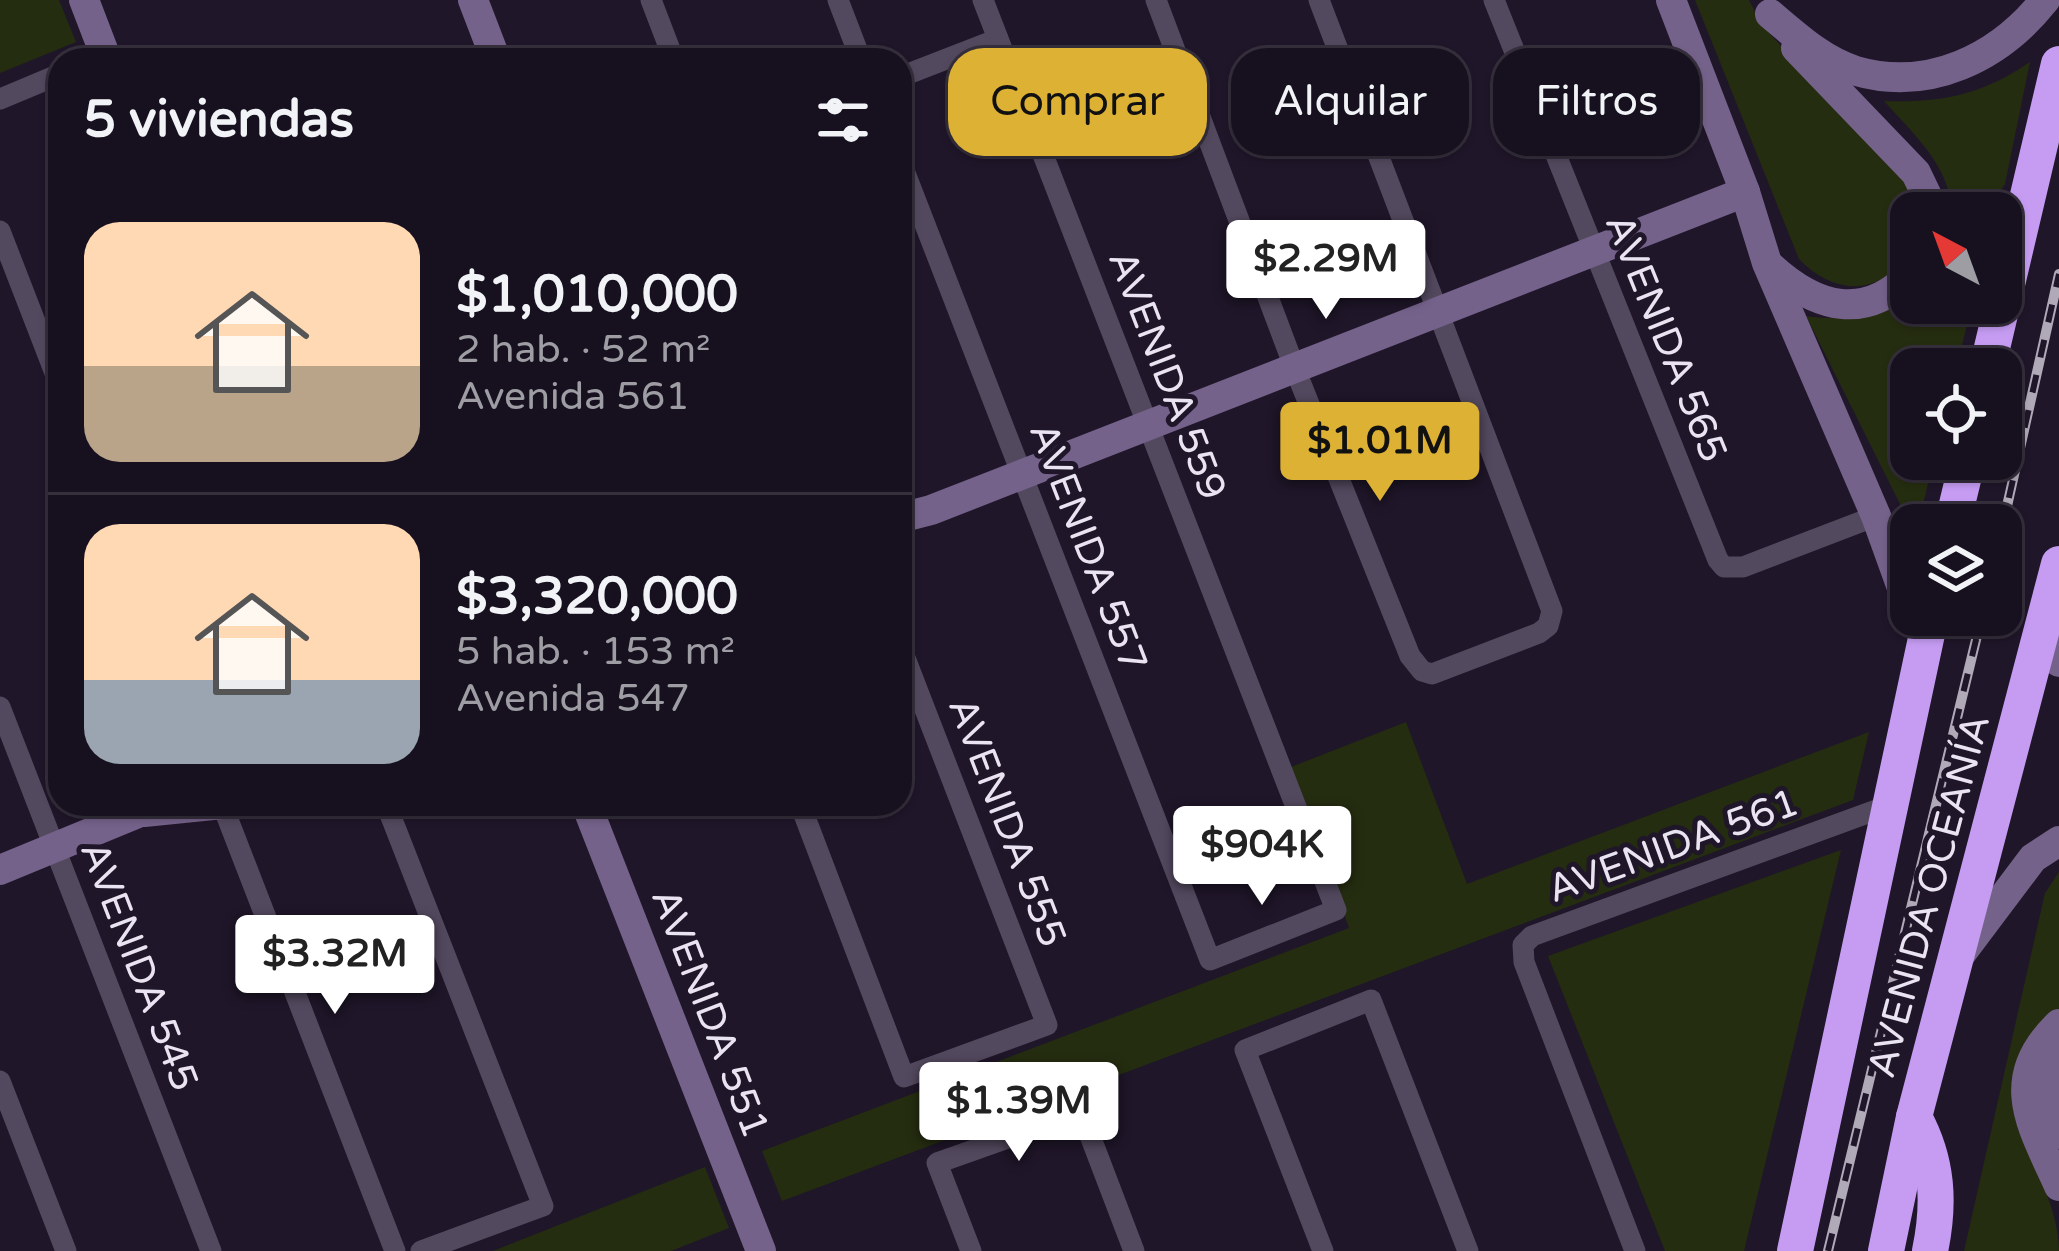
<!DOCTYPE html>
<html lang="es">
<head>
<meta charset="utf-8">
<style>
	:root { --surface:#17101f; --page:#241e2c; --text:#f1f3f6; --muted:#9e9da4; --line:#36303d; --accent:#ddb133 }
	body { margin:0; font-family:"Varela Round",sans-serif; background:var(--page); color:var(--text); height:100vh; display:flex; flex-direction:column; font-size:45px; white-space:nowrap }
	* { box-sizing:border-box; margin:0 }
	p { font-size:39px; color:var(--muted) }
	.icon { flex:none; width:66px; height:66px; fill:none; stroke:currentColor; stroke-width:2; stroke-linecap:round; stroke-linejoin:round }
	.map { position:relative; flex:1; overflow:hidden }
	.sheet { position:absolute; left:48px; top:48px; width:864px; height:768px; display:flex; flex-direction:column; background:var(--surface); border-radius:36px; box-shadow:0 3px 9px #0004,0 0 0 3px var(--line) }
	.sheet>* { flex:none }
	.banner { position:absolute; left:948px; top:48px; width:930px; height:108px; display:flex; gap:24px }
	.needle { width:78px; rotate:319deg }
	.buttons { position:absolute; left:1890px; top:192px; display:grid; gap:24px }
	.buttons a { display:grid; place-items:center; width:132px; height:132px; border-radius:24px; background:var(--surface); box-shadow:0 3px 9px #0004,0 0 0 3px var(--line); font-size:60px }
	.price { position:absolute; translate:-50% -102px; padding:0 27px; border-radius:12px; background:#fff; color:#222; font-size:39px; line-height:78px; filter:drop-shadow(0 3px 6px #0008) }
	.price::after { content:''; position:absolute; left:50%; top:72px; width:36px; height:27px; margin-left:-18px; background:inherit; clip-path:polygon(0 0,100% 0,50% 100%) }
	.price.active { background:var(--accent); color:#111 }
	ul { padding:0; list-style:none }
	li { display:flex; align-items:center; gap:36px; height:300px; padding:0 36px }
	li+li { border-top:3px solid var(--line) }
	li span { display:grid; place-items:center; flex:none; width:336px; height:240px; border-radius:36px; color:#555 }
	li>.icon { margin-inline-start:auto }
	span .icon { width:144px; height:144px; fill:#fffc; stroke-width:1 }
	li b { font-size:51px }
	h2 { display:flex; justify-content:space-between; align-items:center; height:144px; padding:0 36px; font-size:51px }
	.chip { padding:0 42px; border-radius:36px; background:var(--surface); box-shadow:0 3px 9px #0004,0 0 0 3px var(--line); font-size:42px; line-height:108px }
	.chip.active { background:var(--accent); color:#111 }
	.map>svg:first-child { display:block }
	.green { fill:#252d10 }
	.lines { fill:none; stroke-linecap:round; stroke-linejoin:round }
	.street { stroke:#53495f; stroke-width:21 }
	.secondary { stroke:#75628b; stroke-width:30 }
	.highway { stroke:#c59cf2; stroke-width:36 }
	.rail-casing { stroke:#b0a9b8; stroke-width:10 }
	.rail { stroke:#1f1629; stroke-width:6; stroke-dasharray:18; stroke-linecap:butt }
	.labels { text-anchor:middle; dominant-baseline:central; stroke-width:10; stroke-linejoin:round; paint-order:stroke }
	.street-label { font-size:39px; fill:#eae4f2; stroke:#1f1629 }
</style>
</head>
<body>
<div class="map">
<svg width="2059" height="1251" viewBox="0 0 2059 1251">
	<rect width="100%" height="100%" fill="#1f1629"/>
	<!-- green -->
	<g class="green">
		<path d="M 0,0 L 59,0 L 76,42 L 0,73 Z"/>
		<path d="M 1695,0 L 1749,0 L 1761,24 L 1907,184 L 1917,213 L 1911,213 C 1911,224 1914,241 1911,251 C 1908,259 1899,268 1892,273 C 1859,297 1825,286 1799,259 Z"/>
		<path d="M 2030,62 L 2005,184 L 1986,213 L 1952,213 C 1950,165 1914,135 1884,101 C 1941,103 1982,95 2030,62 Z"/>
		<path d="M 1911,291 L 1911,303 L 1967,303 L 1968,321 L 1956,369 L 1911,369 L 1911,459 L 1934,459 L 1918,525 L 1911,526 L 1806,316 C 1852,323 1871,311 1911,291 Z"/>
		<path d="M 1406,722 L 1467,884 L 1869,732 L 1853,800 L 782,1201 L 762,1151 L 1349,928 L 1291,767 Z"/>
		<path d="M 1841,850 L 1744,1251 L 1665,1251 L 1548,956 Z"/>
		<path d="M 2059,872 L 2059,1013 C 2049,1022 2031,1033 2025,1045 C 1988,1117 2059,1180 2059,1251 L 1964,1251 L 2045,893 Z"/>
		<path d="M 705,1167 L 729,1228 L 671,1251 L 493,1251 Z"/>
	</g>
	<g class="lines">
		<!-- street -->
		<g class="street">
			<path d="M 651,0 L 674,60"/>
			<path d="M 838,0 L 861,60"/>
			<path d="M 1156,0 L 1295,369 L 1410,656 L 1422,671 L 1432,674 L 1539,633 L 1548,626 L 1552,611 L 1319,0"/>
			<path d="M 1494,0 L 1718,560 L 1724,567 L 1743,567 L 1876,516"/>
			<path d="M 900,77 L 998,39"/>
			<path d="M 0,99 L 60,74"/>
			<path d="M 900,160 L 1210,960 L 1336,910 L 983,0"/>
			<path d="M 0,231 L 60,386"/>
			<path d="M 0,707 L 211,1251"/>
			<path d="M 222,804 L 395,1251"/>
			<path d="M 386,804 L 543,1206 L 421,1251"/>
			<path d="M 800,804 L 904,1077 L 1047,1025 L 900,645"/>
			<path d="M 0,1081 L 66,1251"/>
			<path d="M 971,1251 L 937,1163 L 1081,1112 L 1134,1251"/>
			<path d="M 1323,1251 L 1245,1050 L 1371,1000 L 1468,1251"/>
			<path d="M 1635,1251 L 1524,962 L 1523,945 L 1532,936 L 1887,806"/>
		</g>
		<!-- secondary -->
		<g class="secondary">
			<path d="M 84,0 L 107,60"/>
			<path d="M 473,0 L 496,60"/>
			<path d="M 1671,0 L 1745,192 L 1767,263 L 1876,516 L 1911,613"/>
			<path d="M 1770,14 C 1796,36 1823,61 1856,71 C 1929,92 1999,58 2045,0"/>
			<path d="M 1796,48 L 1916,173 L 1928,198 L 1930,213"/>
			<path d="M 1771,267 C 1816,308 1865,322 1911,274"/>
			<path d="M 900,518 L 931,510 L 1745,192"/>
			<path d="M 2051,609 L 2059,662"/>
			<path d="M 586,804 L 761,1251"/>
			<path d="M 144,812 L 223,804"/>
			<path d="M 0,870 L 160,804"/>
			<path d="M 1960,955 L 2033,858 L 2059,841"/>
			<path d="M 2059,1024 C 2001,1079 2032,1126 2059,1186"/>
			<path d="M 2059,1050 C 2040,1080 2046,1104 2059,1134"/>
		</g>
		<!-- highway -->
		<g class="highway">
			<path d="M 1987,369 L 2059,64"/>
			<path d="M 1952,525 L 1968,459"/>
			<path d="M 1914,1117 C 1938,1161 1940,1203 1930,1251"/>
			<path d="M 1795,1251 L 1931,615"/>
			<path d="M 1886,1251 L 1914,1117 L 2059,564"/>
		</g>
		<!-- rail casing -->
		<g class="rail-casing">
			<g id="rail">
				<path d="M 2001,533 L 2059,274"/>
				<path d="M 2001,571 L 2013,518"/>
				<path d="M 1828,1251 L 1982,615"/>
			</g>
		</g>
		<!-- rail -->
		<use href="#rail" class="rail"/>
	</g>
	<g class="labels">
		<!-- street labels -->
		<g class="street-label">
			<text transform="translate(1666 338) rotate(68)">AVENIDA 565</text>
			<text transform="translate(1167 375) rotate(69)">AVENIDA 559</text>
			<text transform="translate(1088 547) rotate(69)">AVENIDA 557</text>
			<text transform="translate(1007 822) rotate(69)">AVENIDA 555</text>
			<text transform="translate(1673 846) rotate(-20)">AVENIDA 561</text>
			<text transform="translate(1929 896) rotate(-75)">AVENIDA OCEANÍA</text>
			<text transform="translate(139 966) rotate(69)">AVENIDA 545</text>
			<text transform="translate(710 1013) rotate(69)">AVENIDA 551</text>
		</g>
	</g>
</svg>
<div class="buttons">
<a><svg class="needle" viewBox="-14 -14 28 28"><path d="M0-13l5 13h-10z" fill="#e53935"/><path d="M0 13l5-13h-10z" fill="#9e9da4"/></svg></a>
<a><svg class="icon" aria-label="locate" viewBox="0 0 24 24"><circle cx="12" cy="12" r="6"/><path d="M12 2v4M12 18v4M2 12h4M18 12h4"/></svg></a>
<a><svg class="icon" aria-label="layers" viewBox="0 0 24 24"><path d="M12 4l9 5-9 5-9-5zM3 14l9 5 9-5"/></svg></a>
</div>
<b class="price" style="left:1326px;top:322px">$2.29M</b>
<b class="price active" style="left:1380px;top:504px">$1.01M</b>
<b class="price" style="left:1262px;top:908px">$904K</b>
<b class="price" style="left:335px;top:1017px">$3.32M</b>
<b class="price" style="left:1019px;top:1164px">$1.39M</b>
<div class="banner">
<a class="chip active">Comprar</a>
<a class="chip">Alquilar</a>
<a class="chip">Filtros</a>
</div>
<section class="sheet">
<h2>5 viviendas<svg class="icon" aria-label="filters" viewBox="0 0 24 24"><path d="M4 7h16M4 17h16"/><circle cx="9" cy="7" r="2"/><circle cx="15" cy="17" r="2"/></svg></h2>
<ul>
<li><span style="background:linear-gradient(#ffd9b3 60%,#b9a48a 0)"><svg class="icon" aria-label="home" viewBox="0 0 24 24"><path d="M3 11l9-7 9 7M6 9v11h12V9"/></svg></span><div><b>$1,010,000</b><p>2 hab. · 52 m²</p><p>Avenida 561</p></div></li>
<li><span style="background:linear-gradient(#ffd9b3 65%,#9aa5b1 0)"><svg class="icon" aria-label="home" viewBox="0 0 24 24"><path d="M3 11l9-7 9 7M6 9v11h12V9"/></svg></span><div><b>$3,320,000</b><p>5 hab. · 153 m²</p><p>Avenida 547</p></div></li>
</ul>
</section>
</div>
</body>
</html>
